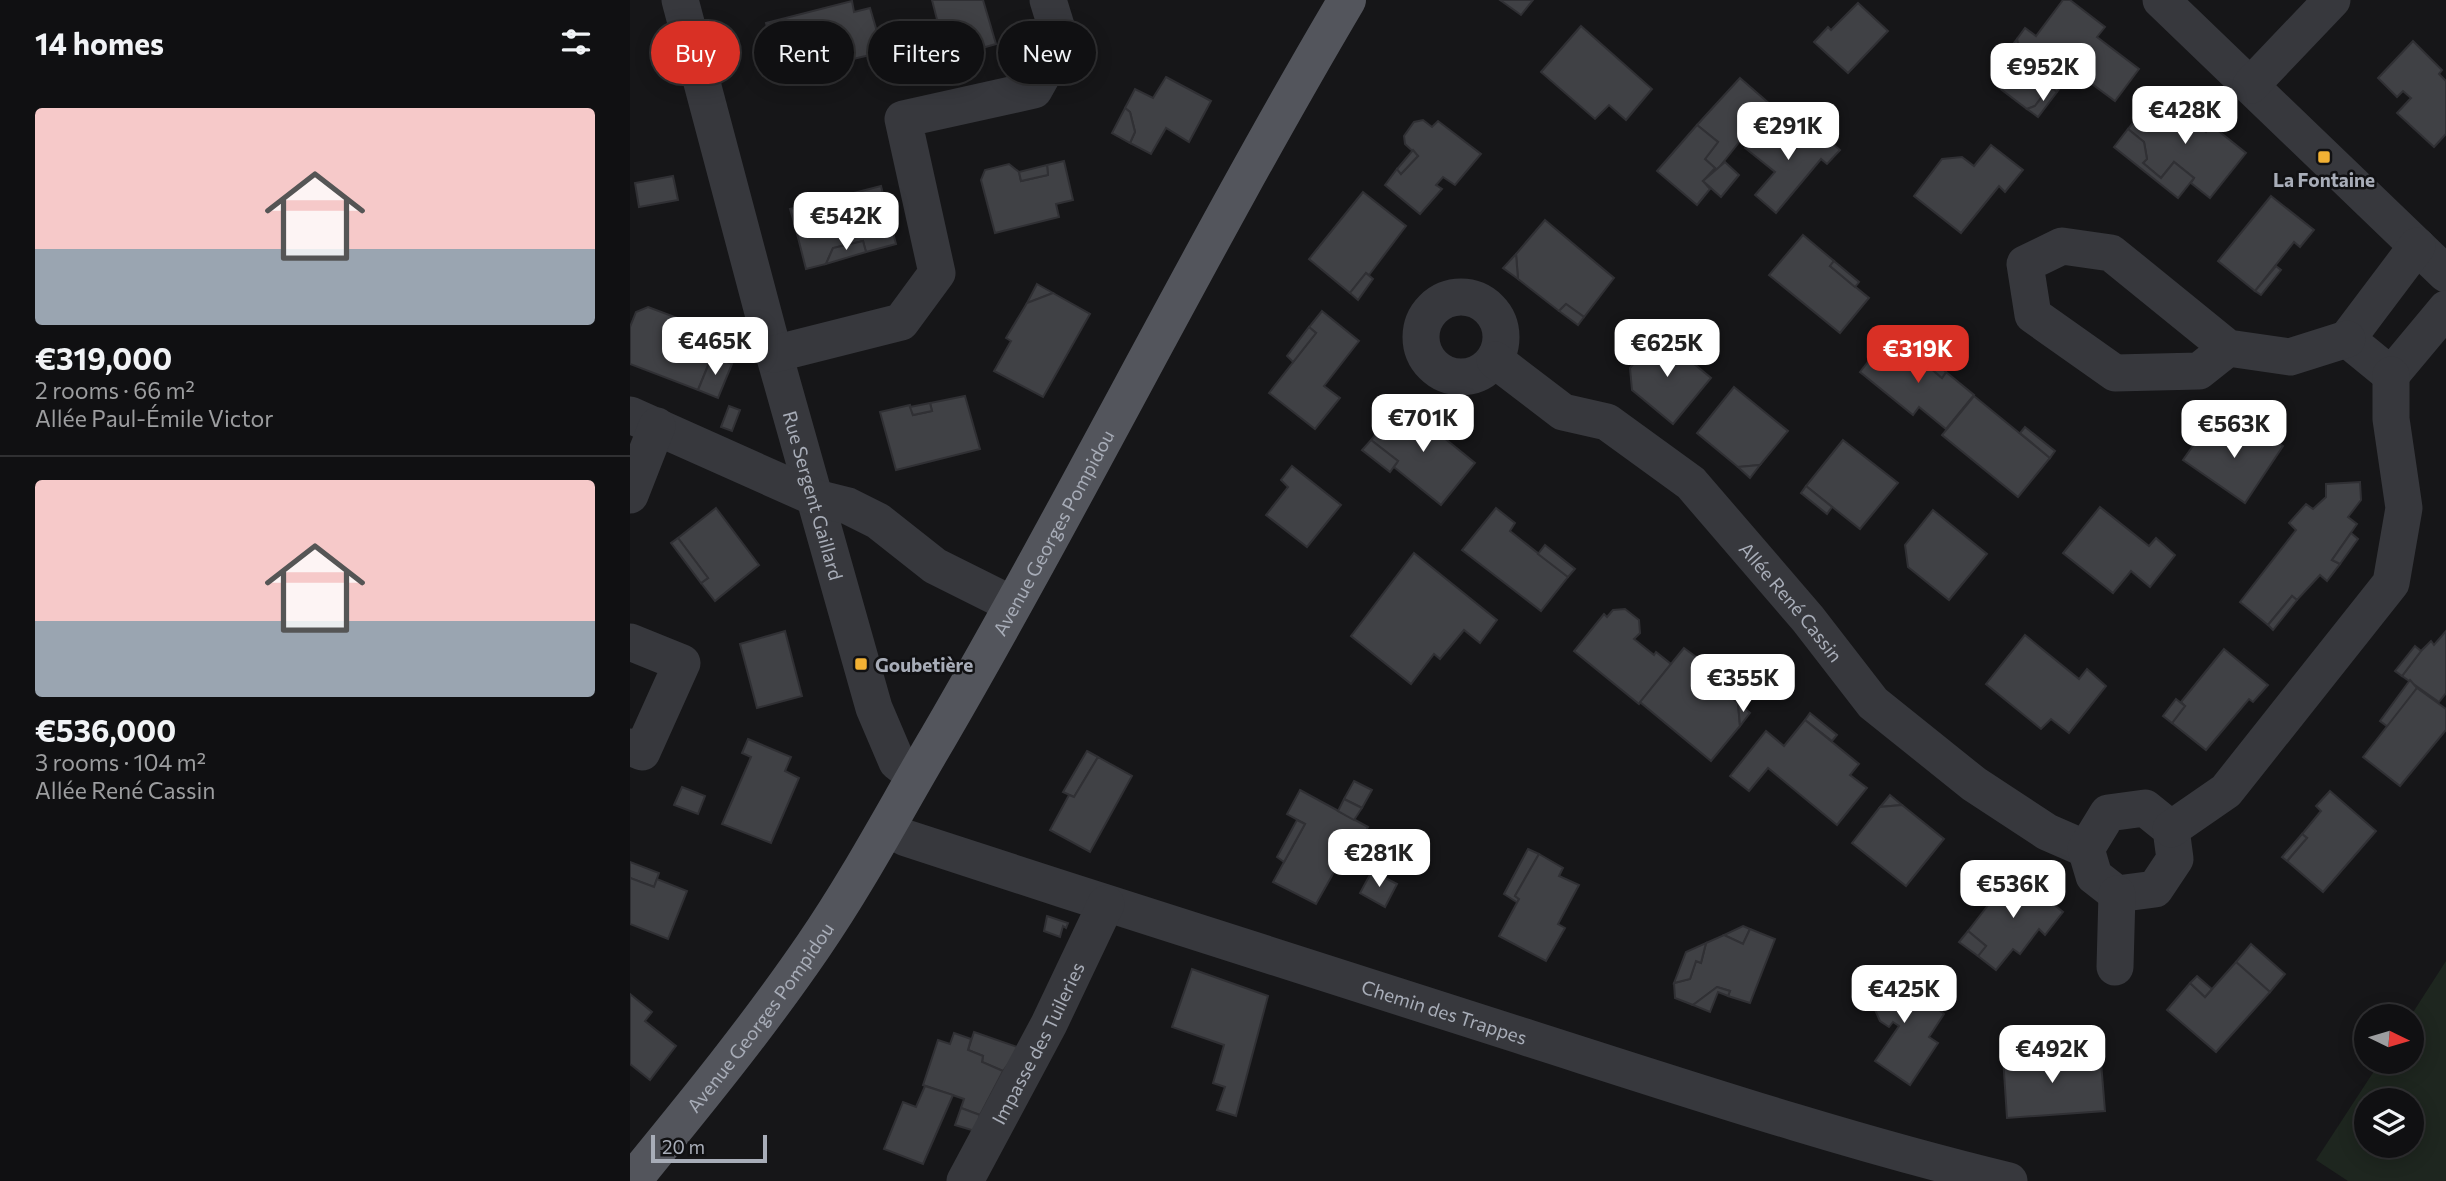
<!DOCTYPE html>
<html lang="en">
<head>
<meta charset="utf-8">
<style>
	:root { --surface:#101012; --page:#19191b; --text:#f1f3f6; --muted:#9c9d9f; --line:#303032; --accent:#d93025 }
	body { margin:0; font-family:Commissioner,sans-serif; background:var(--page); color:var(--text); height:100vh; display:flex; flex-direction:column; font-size:26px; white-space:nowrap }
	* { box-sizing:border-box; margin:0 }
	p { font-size:23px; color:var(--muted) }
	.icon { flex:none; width:38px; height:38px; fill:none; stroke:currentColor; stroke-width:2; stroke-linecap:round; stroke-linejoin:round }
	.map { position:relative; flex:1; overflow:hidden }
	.panel { display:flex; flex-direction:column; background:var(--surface); width:630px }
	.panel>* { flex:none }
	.top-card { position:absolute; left:21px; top:21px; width:665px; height:63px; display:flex; gap:14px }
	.needle { width:46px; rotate:95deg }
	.fabs { position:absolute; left:1724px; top:1004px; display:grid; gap:14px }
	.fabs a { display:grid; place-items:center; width:70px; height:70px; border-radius:50%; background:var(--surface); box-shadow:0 4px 18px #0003,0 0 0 2px var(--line); font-size:35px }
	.scale { position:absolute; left:21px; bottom:18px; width:116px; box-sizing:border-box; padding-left:7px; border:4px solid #a8adb8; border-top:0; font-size:19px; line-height:24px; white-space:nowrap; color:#a8adb8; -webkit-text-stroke:5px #111113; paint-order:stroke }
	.price { position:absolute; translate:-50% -60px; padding:0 16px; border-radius:14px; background:#fff; color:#222; font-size:23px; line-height:46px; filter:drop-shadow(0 2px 4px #0008) }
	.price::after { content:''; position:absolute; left:50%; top:42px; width:21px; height:16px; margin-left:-10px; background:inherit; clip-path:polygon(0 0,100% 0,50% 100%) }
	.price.current { background:var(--accent); color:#fff }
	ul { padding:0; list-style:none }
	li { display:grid; align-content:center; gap:14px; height:371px; padding:0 35px }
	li+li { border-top:2px solid var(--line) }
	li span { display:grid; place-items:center; height:217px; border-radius:7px; color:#555 }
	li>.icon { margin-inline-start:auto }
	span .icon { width:126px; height:126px; fill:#fffc; stroke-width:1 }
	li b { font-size:30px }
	h2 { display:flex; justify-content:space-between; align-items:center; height:84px; padding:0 35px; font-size:30px }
	.pill { padding:0 24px; border-radius:32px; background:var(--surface); box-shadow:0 4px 18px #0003,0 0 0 2px var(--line); font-size:24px; line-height:63px }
	.pill.current { background:var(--accent); color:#fff }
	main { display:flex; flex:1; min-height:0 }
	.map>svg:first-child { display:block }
	.green { fill:#1e261f; fill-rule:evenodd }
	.building { fill:#404145; stroke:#303034; stroke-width:2 }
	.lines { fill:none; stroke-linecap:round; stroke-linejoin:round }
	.minor { stroke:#37383d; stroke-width:37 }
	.major { stroke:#53555c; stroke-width:38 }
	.poi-dot { fill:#f2b134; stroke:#111113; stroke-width:2.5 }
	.labels { text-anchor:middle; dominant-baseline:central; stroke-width:5; stroke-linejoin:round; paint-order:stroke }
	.poi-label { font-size:19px; font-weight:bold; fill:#a8adb8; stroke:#111113 }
	.street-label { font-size:19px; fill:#a8adb8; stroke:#111113 }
</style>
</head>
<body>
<main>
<section class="panel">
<h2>14 homes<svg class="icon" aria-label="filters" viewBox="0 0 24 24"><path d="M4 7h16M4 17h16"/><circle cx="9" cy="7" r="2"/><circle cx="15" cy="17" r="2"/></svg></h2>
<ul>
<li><span style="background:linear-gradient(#f6c9c9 65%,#9aa5b1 0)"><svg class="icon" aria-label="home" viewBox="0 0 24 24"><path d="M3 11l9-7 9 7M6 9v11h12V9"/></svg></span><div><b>€319,000</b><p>2 rooms · 66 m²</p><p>Allée Paul-Émile Victor</p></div></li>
<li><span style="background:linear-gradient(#f6c9c9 65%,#9aa5b1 0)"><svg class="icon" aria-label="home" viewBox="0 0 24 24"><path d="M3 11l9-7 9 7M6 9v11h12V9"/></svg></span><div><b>€536,000</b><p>3 rooms · 104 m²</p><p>Allée René Cassin</p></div></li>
</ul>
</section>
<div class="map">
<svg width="1816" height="1181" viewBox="0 0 1816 1181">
	<rect width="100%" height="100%" fill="#161618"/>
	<!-- green -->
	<path class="green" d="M 1816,961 L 1816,1181 L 1718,1181 L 1686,1160 L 1750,1062 L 1782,1062 L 1780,1017 ZM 1736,1101 L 1782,1101 L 1782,1146 L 1736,1146 Z"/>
	<!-- building -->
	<g class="building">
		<path d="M 302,0 L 353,0 L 366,44 L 310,60 L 304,41 L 312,39 Z"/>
		<path d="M 870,0 L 903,0 L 891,15 Z"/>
		<path d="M 1433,0 L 1440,0 L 1475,27 L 1467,37 L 1509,69 L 1485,101 L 1443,70 L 1427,92 L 1417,90 L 1405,106 L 1397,109 L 1368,87 L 1390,57 L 1387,39 L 1395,28 L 1406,36 Z"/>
		<path d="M 222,1 L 224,12 L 240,8 L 253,52 L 210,62 L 209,55 L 148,69 L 136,23 Z"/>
		<path d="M 1228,3 L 1258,31 L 1218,73 L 1184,42 L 1198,27 L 1201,30 Z"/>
		<path d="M 951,26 L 1022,89 L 996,120 L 979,105 L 965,119 L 911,72 Z"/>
		<path d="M 1387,39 L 1390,57 L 1384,64 L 1374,56 Z"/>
		<path d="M 1783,41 L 1812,70 L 1809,74 L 1816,81 L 1816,134 L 1804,147 L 1767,113 L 1781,98 L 1773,91 L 1767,97 L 1748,78 Z"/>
		<path d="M 182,61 L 183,70 L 150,79 L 148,69 Z"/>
		<path d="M 536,77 L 581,101 L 559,142 L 536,128 L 521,154 L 500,143 L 505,132 L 500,112 L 495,108 L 505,89 L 523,98 Z"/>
		<path d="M 1110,78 L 1149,112 L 1124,137 L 1118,131 L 1087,170 L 1075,159 L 1088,142 L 1067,125 Z"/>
		<path d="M 1423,89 L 1427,92 L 1408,117 L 1397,109 L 1405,106 L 1417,90 Z"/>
		<path d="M 1527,93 L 1576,132 L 1581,125 L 1616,153 L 1580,198 L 1561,183 L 1564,178 L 1544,162 L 1531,178 L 1513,163 L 1517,159 L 1514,142 L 1498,129 Z"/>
		<path d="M 495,108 L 500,112 L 505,132 L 500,143 L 482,133 Z"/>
		<path d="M 793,120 L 802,127 L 808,121 L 851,154 L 825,185 L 813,177 L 806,185 L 812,189 L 790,214 L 755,185 L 767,169 L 771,174 L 788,156 L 775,144 L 774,136 L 784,122 Z"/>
		<path d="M 1142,120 L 1153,130 L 1148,135 L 1165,150 L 1184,128 L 1210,150 L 1197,164 L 1191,159 L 1146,213 L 1125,195 L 1145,172 L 1115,148 Z"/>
		<path d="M 1067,125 L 1088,142 L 1075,159 L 1085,168 L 1073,181 L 1080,189 L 1067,205 L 1027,171 Z"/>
		<path d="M 1498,129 L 1514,142 L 1517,159 L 1513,163 L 1531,178 L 1544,162 L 1564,178 L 1548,198 L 1484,147 Z"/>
		<path d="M 1361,145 L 1393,170 L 1375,192 L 1369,186 L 1331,233 L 1284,196 L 1312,159 L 1332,157 L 1344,166 Z"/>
		<path d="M 783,150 L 788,156 L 771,174 L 767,169 Z"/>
		<path d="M 434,161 L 443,200 L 426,204 L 429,217 L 365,233 L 351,180 L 355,170 L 379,164 L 389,172 L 391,181 L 418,175 L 417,165 Z"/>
		<path d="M 1095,162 L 1109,175 L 1091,197 L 1073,181 Z"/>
		<path d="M 417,165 L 418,175 L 391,181 L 389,172 Z"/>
		<path d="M 43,176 L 48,200 L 9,207 L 5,183 Z"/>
		<path d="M 251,186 L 266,244 L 236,252 L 233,241 L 203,248 L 196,264 L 176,269 L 164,222 L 189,215 L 185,203 Z"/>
		<path d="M 733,192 L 776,226 L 739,275 L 736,273 L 720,293 L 679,259 Z"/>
		<path d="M 1641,196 L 1684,230 L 1670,247 L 1664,242 L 1625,291 L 1588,261 Z"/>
		<path d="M 185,203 L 189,215 L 164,222 L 160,209 Z"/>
		<path d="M 915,220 L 984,278 L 954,317 L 936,304 L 929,311 L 888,279 L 886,254 Z"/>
		<path d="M 1173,235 L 1204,261 L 1200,266 L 1239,298 L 1210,333 L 1139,275 Z"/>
		<path d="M 233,241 L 236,252 L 196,264 L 203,248 Z"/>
		<path d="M 886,254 L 888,279 L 873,268 Z"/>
		<path d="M 1204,261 L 1229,282 L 1225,287 L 1200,266 Z"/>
		<path d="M 1646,266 L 1651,270 L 1631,295 L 1625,291 Z"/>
		<path d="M 736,273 L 743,279 L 728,300 L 720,293 Z"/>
		<path d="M 407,284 L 423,293 L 397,303 Z"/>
		<path d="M 423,293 L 460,314 L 413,397 L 364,371 L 381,341 L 376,338 L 397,303 Z"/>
		<path d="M 936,304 L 954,317 L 948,325 L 929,311 Z"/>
		<path d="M 18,307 L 58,322 L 65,335 L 60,347 L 82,356 L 68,390 L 0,364 L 0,327 L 6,312 Z"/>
		<path d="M 692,311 L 729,341 L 694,386 L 710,398 L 685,429 L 639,393 L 686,333 L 679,327 Z"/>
		<path d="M 679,327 L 686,333 L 663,362 L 657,356 Z"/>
		<path d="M 1028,334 L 1081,378 L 1043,424 L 1002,390 L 1000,368 Z"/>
		<path d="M 1281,342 L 1303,361 L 1298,366 L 1312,378 L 1316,372 L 1344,395 L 1316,429 L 1289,407 L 1283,415 L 1230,372 L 1249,348 L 1265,362 Z"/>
		<path d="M 82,356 L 102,364 L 88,398 L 68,390 Z"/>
		<path d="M 1303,361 L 1316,372 L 1312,378 L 1298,366 Z"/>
		<path d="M 1104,387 L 1158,431 L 1130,465 L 1108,467 L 1067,433 Z"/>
		<path d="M 335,396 L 350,449 L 266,470 L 250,412 L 280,405 L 283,415 L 302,411 L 300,403 Z"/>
		<path d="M 1344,396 L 1420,458 L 1388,497 L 1312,435 Z"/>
		<path d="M 300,403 L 302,411 L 283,415 L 280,407 Z"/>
		<path d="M 771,403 L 845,463 L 811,505 L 764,467 L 768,461 L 741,440 Z"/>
		<path d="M 99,406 L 110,410 L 102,431 L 91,427 Z"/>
		<path d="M 1619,423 L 1653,446 L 1615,503 L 1553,460 L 1577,426 L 1604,445 Z"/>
		<path d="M 1395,427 L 1425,451 L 1420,458 L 1390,433 Z"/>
		<path d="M 741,440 L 768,461 L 760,472 L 732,450 Z"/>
		<path d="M 1213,440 L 1268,483 L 1230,529 L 1176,486 Z"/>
		<path d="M 1130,465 L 1120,478 L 1108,467 Z"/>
		<path d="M 662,466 L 711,505 L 677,547 L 636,515 L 658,487 L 651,480 Z"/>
		<path d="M 1730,482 L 1731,500 L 1718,517 L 1727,524 L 1702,560 L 1710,564 L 1697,581 L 1690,575 L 1667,600 L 1662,596 L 1638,625 L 1610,602 L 1666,530 L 1659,523 L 1676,504 L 1683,509 L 1696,497 L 1696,484 Z"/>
		<path d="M 1176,486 L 1202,507 L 1197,514 L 1171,493 Z"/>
		<path d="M 1470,507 L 1519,546 L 1526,538 L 1545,555 L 1520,587 L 1501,571 L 1483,593 L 1433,553 Z"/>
		<path d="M 86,508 L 129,565 L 85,601 L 71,583 L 78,578 L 48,538 Z"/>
		<path d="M 866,508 L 885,523 L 880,531 L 938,577 L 911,611 L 832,550 Z"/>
		<path d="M 1303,510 L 1357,554 L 1319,600 L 1278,567 L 1275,545 Z"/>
		<path d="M 1721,533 L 1728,539 L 1710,564 L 1702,560 Z"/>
		<path d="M 48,538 L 78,578 L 71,583 L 41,543 Z"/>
		<path d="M 915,545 L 945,569 L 938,577 L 908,554 Z"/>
		<path d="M 784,553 L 867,620 L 850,643 L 834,630 L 810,659 L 804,654 L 781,684 L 721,636 Z"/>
		<path d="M 1662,596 L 1667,600 L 1643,630 L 1638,625 Z"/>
		<path d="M 995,609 L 1009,620 L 1010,633 L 1004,639 L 1024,655 L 1026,652 L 1041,664 L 1009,704 L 944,651 L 974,614 L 977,617 L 983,610 Z"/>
		<path d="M 155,631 L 172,696 L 127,708 L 110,644 Z"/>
		<path d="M 1816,631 L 1816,693 L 1809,702 L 1772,676 L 1791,651 L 1801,641 L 1804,645 Z"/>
		<path d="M 1395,635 L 1449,679 L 1457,669 L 1476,686 L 1439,733 L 1421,719 L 1411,729 L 1356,684 Z"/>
		<path d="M 1785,646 L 1791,651 L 1772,676 L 1765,671 Z"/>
		<path d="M 1054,648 L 1074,663 L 1068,670 L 1108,703 L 1110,726 L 1081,761 L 1010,702 Z"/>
		<path d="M 1594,649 L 1638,685 L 1623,702 L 1619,699 L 1576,750 L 1542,723 L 1555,706 L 1551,702 Z"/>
		<path d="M 1074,663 L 1100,685 L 1095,692 L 1068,670 Z"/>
		<path d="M 1780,680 L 1787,688 L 1758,727 L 1750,721 Z"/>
		<path d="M 1787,688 L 1816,709 L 1816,730 L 1770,786 L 1733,757 Z"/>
		<path d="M 1546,699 L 1555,706 L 1542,723 L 1533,716 Z"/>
		<path d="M 1108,703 L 1120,713 L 1110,726 Z"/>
		<path d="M 1180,713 L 1207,735 L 1202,741 L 1175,720 Z"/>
		<path d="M 1175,720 L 1229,764 L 1220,775 L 1237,788 L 1207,825 L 1138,768 L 1119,791 L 1100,776 L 1136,731 L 1154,746 Z"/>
		<path d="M 118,739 L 161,757 L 155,771 L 169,778 L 141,843 L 92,824 L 121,757 L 112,753 Z"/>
		<path d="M 457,751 L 468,757 L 444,797 L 433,792 Z"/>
		<path d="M 468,757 L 502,776 L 460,852 L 420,830 L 439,795 L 444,797 Z"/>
		<path d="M 724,781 L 742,790 L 732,808 L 714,799 Z"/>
		<path d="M 52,787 L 75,796 L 68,814 L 44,805 Z"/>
		<path d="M 670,790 L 738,827 L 724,853 L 717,849 L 686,904 L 643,882 L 675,824 L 657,814 Z"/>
		<path d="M 1700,791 L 1746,831 L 1693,892 L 1657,861 L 1677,838 L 1672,834 L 1691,811 L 1686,806 Z"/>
		<path d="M 1260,795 L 1272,805 L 1250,807 Z"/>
		<path d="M 714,799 L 732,808 L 724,820 L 708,811 Z"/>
		<path d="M 1272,805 L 1314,839 L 1276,886 L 1222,843 L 1250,807 Z"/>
		<path d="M 667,820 L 675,824 L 654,862 L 647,857 Z"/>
		<path d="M 1672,834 L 1677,838 L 1657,861 L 1652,857 Z"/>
		<path d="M 898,849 L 909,854 L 885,896 L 889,899 L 888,903 L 874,894 Z"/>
		<path d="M 909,854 L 933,868 L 929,876 L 949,885 L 928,924 L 935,928 L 916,961 L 869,936 L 889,899 L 885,896 Z"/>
		<path d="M 0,862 L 29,873 L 24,887 L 0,878 Z"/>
		<path d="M 742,871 L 767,884 L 755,907 L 730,893 Z"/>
		<path d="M 1384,872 L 1433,912 L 1415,935 L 1409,929 L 1390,954 L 1383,949 L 1366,970 L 1348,956 L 1356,946 L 1338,931 Z"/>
		<path d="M 0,878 L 24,887 L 27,879 L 57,891 L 38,939 L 0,924 Z"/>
		<path d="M 417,916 L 438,923 L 436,928 L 433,926 L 430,937 L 414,931 Z"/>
		<path d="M 1113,926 L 1120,929 L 1113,944 L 1094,935 Z"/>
		<path d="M 1120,929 L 1145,939 L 1120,1003 L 1098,996 L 1100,991 L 1087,987 L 1063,1005 L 1045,998 L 1044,983 L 1060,979 L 1066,961 L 1071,963 L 1076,943 L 1094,935 L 1113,944 Z"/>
		<path d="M 1338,931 L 1356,946 L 1348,956 L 1329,942 Z"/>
		<path d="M 1076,943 L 1071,963 L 1066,961 L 1060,979 L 1044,983 L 1056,952 Z"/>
		<path d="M 1621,944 L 1655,974 L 1640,992 L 1606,962 Z"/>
		<path d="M 1606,962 L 1640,992 L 1586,1052 L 1537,1010 L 1560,983 L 1575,997 Z"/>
		<path d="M 1257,967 L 1314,1014 L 1299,1037 L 1308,1043 L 1280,1085 L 1245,1061 L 1269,1026 L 1263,1022 L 1259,1027 L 1250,1021 L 1242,1003 L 1236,998 Z"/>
		<path d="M 562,969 L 638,996 L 606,1116 L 587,1110 L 595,1087 L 583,1083 L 594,1045 L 542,1027 Z"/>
		<path d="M 1567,976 L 1582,989 L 1575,997 L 1560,983 Z"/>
		<path d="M 1087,987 L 1100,991 L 1098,996 L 1088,992 L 1080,1012 L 1063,1005 Z"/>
		<path d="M 0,994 L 22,1012 L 15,1021 L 46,1046 L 20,1080 L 0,1064 Z"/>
		<path d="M 344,1032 L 390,1048 L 373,1071 L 352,1062 L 353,1056 L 338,1050 Z"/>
		<path d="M 324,1033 L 341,1039 L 338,1050 L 353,1056 L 352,1062 L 373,1071 L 350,1115 L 331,1108 L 334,1099 L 293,1085 L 308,1040 L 320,1044 Z"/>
		<path d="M 1470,1049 L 1471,1062 L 1445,1063 L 1443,1050 Z"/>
		<path d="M 1443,1050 L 1445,1063 L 1471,1062 L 1475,1111 L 1377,1118 L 1373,1057 Z"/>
		<path d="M 295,1086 L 323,1095 L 293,1164 L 254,1149 L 273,1102 L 286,1107 Z"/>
		<path d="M 331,1108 L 350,1115 L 345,1131 L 325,1125 Z"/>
	</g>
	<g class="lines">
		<!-- minor -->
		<g class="minor">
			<path id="s1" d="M 50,0 L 144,354 L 244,708 L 267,762 L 285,776"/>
			<path d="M 1531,0 L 1816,274"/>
			<path d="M 1621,85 L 1702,0"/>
			<path d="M 1787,246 L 1717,339 L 1761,375 L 1816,309"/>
			<circle cx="831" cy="337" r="40"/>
			<path d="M 1598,348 L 1569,371 L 1485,373 L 1403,315 L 1395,264 L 1432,246 L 1481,253 L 1598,348 L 1660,357 L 1717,339"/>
			<path d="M 144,354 L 271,322 L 307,273 L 273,119 L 404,90 L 431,42 L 418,0"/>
			<path id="s2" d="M 865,360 L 933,412 L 977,422 L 1061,483 L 1178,619 L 1243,703 L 1344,784 L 1417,832 L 1456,849"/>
			<path d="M 0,415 L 186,498 L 218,506 L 248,521 L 305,566 L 383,605"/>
			<path d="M 0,495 L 27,426"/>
			<path d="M 0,642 L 52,663 L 12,752 L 0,747"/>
			<path d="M 1515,808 L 1541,829 L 1545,859 L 1525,889 L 1487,894 L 1464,876 L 1456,849 L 1478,813 Z"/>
			<path id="s3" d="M 256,828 L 276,838 C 480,905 685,970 889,1035 C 1052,1087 1214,1141 1379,1181"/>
			<path d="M 1541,829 L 1596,791 L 1761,583 L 1774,508 L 1761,419 L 1761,375"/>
			<path d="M 1485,967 L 1487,894"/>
			<path id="s4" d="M 335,1181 L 419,1024 L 476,904"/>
		</g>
		<!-- major -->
		<path class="major" id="s5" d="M 2,1181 C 65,1104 128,1027 184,945 C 230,878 268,805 309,736 C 450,493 574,242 717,0"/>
	</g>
	<!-- markers -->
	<g class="poi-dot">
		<rect x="1687" y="150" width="14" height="14" rx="3.5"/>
		<rect x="224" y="657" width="14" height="14" rx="3.5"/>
	</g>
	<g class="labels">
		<!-- poi labels -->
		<g class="poi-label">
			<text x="1694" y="179">La Fontaine</text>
			<text x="245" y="664" text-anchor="start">Goubetière</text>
		</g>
		<!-- street labels -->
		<g class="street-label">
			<text stroke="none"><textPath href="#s1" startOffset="513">Rue Sergent Gaillard</textPath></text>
			<text stroke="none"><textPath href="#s5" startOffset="775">Avenue Georges Pompidou</textPath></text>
			<text stroke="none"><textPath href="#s2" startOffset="390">Allée René Cassin</textPath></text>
			<text stroke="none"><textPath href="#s3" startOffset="588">Chemin des Trappes</textPath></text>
			<text stroke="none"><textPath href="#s5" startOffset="208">Avenue Georges Pompidou</textPath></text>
			<text stroke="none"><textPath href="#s4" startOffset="156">Impasse des Tuileries</textPath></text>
		</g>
	</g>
</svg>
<div class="fabs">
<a><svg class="needle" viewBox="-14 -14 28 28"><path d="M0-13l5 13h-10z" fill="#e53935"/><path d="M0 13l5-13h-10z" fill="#9c9d9f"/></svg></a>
<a><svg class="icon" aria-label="layers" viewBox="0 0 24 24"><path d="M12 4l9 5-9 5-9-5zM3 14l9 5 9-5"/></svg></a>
</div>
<div class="scale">20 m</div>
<b class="price" style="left:1413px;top:103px">€952K</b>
<b class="price" style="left:1555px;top:146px">€428K</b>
<b class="price" style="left:1158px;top:162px">€291K</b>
<b class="price" style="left:216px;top:252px">€542K</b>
<b class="price" style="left:85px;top:377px">€465K</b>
<b class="price" style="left:1037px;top:379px">€625K</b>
<b class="price current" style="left:1288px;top:385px">€319K</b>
<b class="price" style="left:793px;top:454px">€701K</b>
<b class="price" style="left:1604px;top:460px">€563K</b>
<b class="price" style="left:1113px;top:714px">€355K</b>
<b class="price" style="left:749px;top:889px">€281K</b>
<b class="price" style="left:1383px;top:920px">€536K</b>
<b class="price" style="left:1274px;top:1025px">€425K</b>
<b class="price" style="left:1422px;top:1085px">€492K</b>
<div class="top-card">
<a class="pill current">Buy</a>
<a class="pill">Rent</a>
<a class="pill">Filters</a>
<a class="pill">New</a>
</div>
</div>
</main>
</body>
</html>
